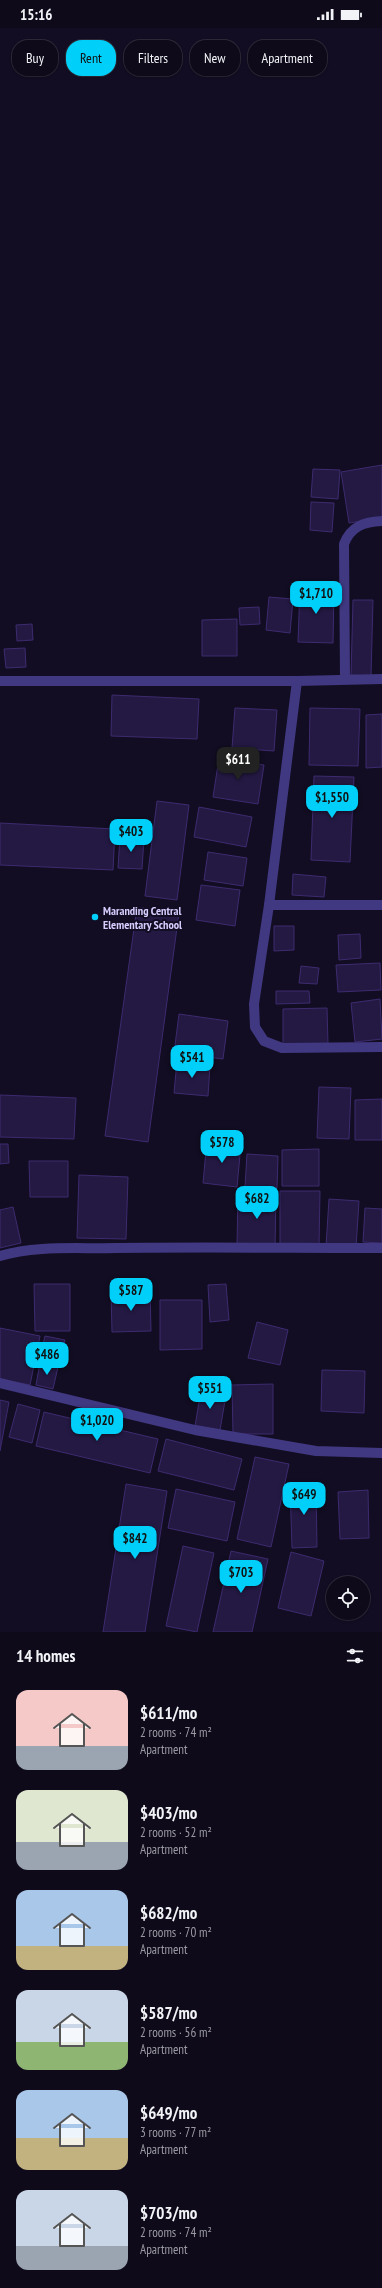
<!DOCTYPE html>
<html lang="en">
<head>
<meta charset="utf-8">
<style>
	:root { --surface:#0e0a1a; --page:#1c1827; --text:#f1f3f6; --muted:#9b9aa2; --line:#2e2b39; --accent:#00cff9 }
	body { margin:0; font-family:"PT Sans Narrow",sans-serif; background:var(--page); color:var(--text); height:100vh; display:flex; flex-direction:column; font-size:15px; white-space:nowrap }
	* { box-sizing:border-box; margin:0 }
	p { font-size:13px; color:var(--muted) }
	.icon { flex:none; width:22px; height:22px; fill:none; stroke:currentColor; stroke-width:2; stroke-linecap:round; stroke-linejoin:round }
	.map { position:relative; height:1604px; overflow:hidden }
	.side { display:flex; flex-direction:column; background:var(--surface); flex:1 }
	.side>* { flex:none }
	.top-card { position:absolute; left:12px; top:12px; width:358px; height:36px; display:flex; gap:8px }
	.buttons { position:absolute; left:326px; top:1548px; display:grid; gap:8px }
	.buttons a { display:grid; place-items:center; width:44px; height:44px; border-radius:50%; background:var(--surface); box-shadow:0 1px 3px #0004,0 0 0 1px var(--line); font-size:20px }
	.price { position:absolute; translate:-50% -34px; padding:0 9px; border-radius:8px; background:var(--accent); color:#111; font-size:13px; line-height:26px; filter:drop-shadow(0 1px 2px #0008) }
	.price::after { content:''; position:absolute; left:50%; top:24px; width:12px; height:9px; margin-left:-6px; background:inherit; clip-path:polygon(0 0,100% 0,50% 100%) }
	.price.active { background:#222; color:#fff }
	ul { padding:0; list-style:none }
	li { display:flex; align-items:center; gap:12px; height:100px; padding:0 16px }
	li span { display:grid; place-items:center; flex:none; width:112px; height:80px; border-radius:12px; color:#555 }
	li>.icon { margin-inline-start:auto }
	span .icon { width:48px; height:48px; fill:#fffc; stroke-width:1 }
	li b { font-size:17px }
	h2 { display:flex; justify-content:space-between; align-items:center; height:48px; padding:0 16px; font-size:17px }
	.pill { padding:0 14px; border-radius:16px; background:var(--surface); box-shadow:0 1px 3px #0004,0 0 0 1px var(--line); font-size:14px; line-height:36px }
	.pill.active { background:var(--accent); color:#111 }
	.status { display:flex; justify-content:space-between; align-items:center; height:28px; padding:0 20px; background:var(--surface); direction:ltr }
	.status svg { height:11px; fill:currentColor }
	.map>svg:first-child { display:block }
	.building { fill:#241943; stroke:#3d2b6f }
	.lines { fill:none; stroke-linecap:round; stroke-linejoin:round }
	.minor { stroke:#403881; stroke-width:10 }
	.poi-dot { fill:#00cff9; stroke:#120d22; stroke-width:1.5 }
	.labels { text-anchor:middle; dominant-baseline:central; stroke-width:4; stroke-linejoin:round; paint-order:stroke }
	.poi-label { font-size:12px; font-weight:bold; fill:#d7ceff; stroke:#120d22; text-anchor:start }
</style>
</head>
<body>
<div class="status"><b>15:16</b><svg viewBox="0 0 49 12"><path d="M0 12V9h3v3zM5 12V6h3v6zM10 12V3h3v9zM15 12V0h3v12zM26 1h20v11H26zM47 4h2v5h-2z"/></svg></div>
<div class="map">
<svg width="382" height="1604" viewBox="0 0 382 1604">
	<rect width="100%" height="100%" fill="#120d22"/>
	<!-- building -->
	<g class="building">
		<path d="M 382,437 L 382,490 L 349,495 L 341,444 Z"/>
		<path d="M 313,441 L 340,442 L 338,471 L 311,469 Z"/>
		<path d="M 311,474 L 334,475 L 332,504 L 310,502 Z"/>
		<path d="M 300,559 L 334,561 L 333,615 L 298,614 Z"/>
		<path d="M 269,569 L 293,571 L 290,605 L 266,602 Z"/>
		<path d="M 353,572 L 373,572 L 371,648 L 351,647 Z"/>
		<path d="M 259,579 L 260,596 L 240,597 L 239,580 Z"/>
		<path d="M 237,591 L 237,628 L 202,628 L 202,592 Z"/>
		<path d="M 32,596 L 33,612 L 17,613 L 16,597 Z"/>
		<path d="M 25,620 L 26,639 L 6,640 L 4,621 Z"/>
		<path d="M 112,667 L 199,671 L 197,711 L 111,708 Z"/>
		<path d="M 235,680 L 277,682 L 274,723 L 232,720 Z"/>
		<path d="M 310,680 L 360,681 L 358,738 L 309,737 Z"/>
		<path d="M 382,686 L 382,739 L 366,740 L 366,687 Z"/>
		<path d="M 219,730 L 264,737 L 258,776 L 213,769 Z"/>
		<path d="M 314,748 L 354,749 L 350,834 L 311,832 Z"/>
		<path d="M 157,773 L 189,777 L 177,872 L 145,868 Z"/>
		<path d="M 199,779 L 252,789 L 246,819 L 194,809 Z"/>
		<path d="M 0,795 L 115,801 L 113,842 L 0,837 Z"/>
		<path d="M 120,808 L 144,810 L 142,841 L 118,840 Z"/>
		<path d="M 208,824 L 247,830 L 243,858 L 204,852 Z"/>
		<path d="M 293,846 L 326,849 L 324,869 L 292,867 Z"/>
		<path d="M 201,857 L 240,862 L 235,898 L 196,892 Z"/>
		<path d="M 137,879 L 179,885 L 148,1114 L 105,1108 Z"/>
		<path d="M 274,898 L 294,898 L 294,922 L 274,923 Z"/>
		<path d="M 360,906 L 361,930 L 339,932 L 338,907 Z"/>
		<path d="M 380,935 L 381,962 L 338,964 L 336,937 Z"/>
		<path d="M 301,938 L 319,940 L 317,956 L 299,955 Z"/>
		<path d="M 276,963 L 309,963 L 310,975 L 276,976 Z"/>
		<path d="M 380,971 L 382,1011 L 355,1014 L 351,975 Z"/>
		<path d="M 327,980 L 328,1016 L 283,1017 L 283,981 Z"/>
		<path d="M 179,986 L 228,993 L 223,1031 L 174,1025 Z"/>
		<path d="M 177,1033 L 210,1037 L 208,1068 L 174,1065 Z"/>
		<path d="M 319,1059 L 351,1060 L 349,1111 L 317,1110 Z"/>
		<path d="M 0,1067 L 76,1070 L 74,1111 L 0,1109 Z"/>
		<path d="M 382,1071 L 382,1112 L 355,1112 L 355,1072 Z"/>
		<path d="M 207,1112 L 241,1116 L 237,1159 L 203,1155 Z"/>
		<path d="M 0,1116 L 8,1116 L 9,1135 L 0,1136 Z"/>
		<path d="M 319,1121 L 319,1158 L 282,1158 L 282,1122 Z"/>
		<path d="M 247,1126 L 278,1128 L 277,1160 L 245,1159 Z"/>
		<path d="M 29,1133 L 68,1133 L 68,1169 L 30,1169 Z"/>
		<path d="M 79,1147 L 128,1149 L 126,1211 L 77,1210 Z"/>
		<path d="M 280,1163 L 320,1163 L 319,1218 L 280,1218 Z"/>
		<path d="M 238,1165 L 276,1165 L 275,1220 L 237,1219 Z"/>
		<path d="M 329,1171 L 359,1173 L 356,1220 L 326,1218 Z"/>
		<path d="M 13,1179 L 21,1215 L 0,1220 L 0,1182 Z"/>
		<path d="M 365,1180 L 382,1181 L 382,1215 L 363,1214 Z"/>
		<path d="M 34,1256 L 70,1256 L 70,1303 L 35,1303 Z"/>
		<path d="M 226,1256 L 229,1292 L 210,1294 L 208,1257 Z"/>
		<path d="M 150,1263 L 151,1303 L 112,1304 L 111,1264 Z"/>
		<path d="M 160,1272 L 202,1272 L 202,1321 L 160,1322 Z"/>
		<path d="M 257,1294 L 288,1302 L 280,1337 L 248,1330 Z"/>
		<path d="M 0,1300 L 40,1308 L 30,1357 L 0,1351 Z"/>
		<path d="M 45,1308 L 65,1312 L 60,1333 L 40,1329 Z"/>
		<path d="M 40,1335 L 58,1339 L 53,1361 L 36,1357 Z"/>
		<path d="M 322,1342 L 365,1343 L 364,1385 L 321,1383 Z"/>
		<path d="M 273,1356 L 273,1406 L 233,1406 L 232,1357 Z"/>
		<path d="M 201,1362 L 226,1367 L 220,1402 L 195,1398 Z"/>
		<path d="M 0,1372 L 9,1374 L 0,1423 Z"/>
		<path d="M 18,1376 L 40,1382 L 32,1415 L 9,1409 Z"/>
		<path d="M 44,1384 L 158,1411 L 150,1445 L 36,1418 Z"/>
		<path d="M 166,1411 L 242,1431 L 234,1462 L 158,1443 Z"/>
		<path d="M 255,1429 L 289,1436 L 271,1519 L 237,1511 Z"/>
		<path d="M 126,1456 L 167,1463 L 145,1604 L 103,1604 Z"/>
		<path d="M 316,1457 L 317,1519 L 292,1520 L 290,1458 Z"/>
		<path d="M 176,1461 L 235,1474 L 227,1513 L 168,1500 Z"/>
		<path d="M 368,1462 L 369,1510 L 340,1511 L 338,1464 Z"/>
		<path d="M 183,1518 L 214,1525 L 197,1604 L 166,1598 Z"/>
		<path d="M 231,1523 L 268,1531 L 252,1604 L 213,1604 Z"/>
		<path d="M 291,1524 L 324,1533 L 311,1588 L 278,1580 Z"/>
	</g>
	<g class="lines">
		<!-- minor -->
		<g class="minor">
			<path d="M 345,651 L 344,516 C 351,498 364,494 382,493"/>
			<path d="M 0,653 L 297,653 L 382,651"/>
			<path d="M 297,653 L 269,877 L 254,976 L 255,999 L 264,1013 L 282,1020 L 382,1019"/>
			<path d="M 269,877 L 382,877"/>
			<path d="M 0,1228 C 35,1217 78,1221 115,1220 C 204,1219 293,1220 382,1220"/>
			<path d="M 0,1355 L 195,1402 L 316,1423 L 382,1425"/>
		</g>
	</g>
	<!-- markers -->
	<circle class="poi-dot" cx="95" cy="889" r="4"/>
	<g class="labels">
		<!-- poi labels -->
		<g class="poi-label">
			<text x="103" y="882">Maranding Central<tspan x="103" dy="14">Elementary School</tspan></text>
		</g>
	</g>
</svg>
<div class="buttons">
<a><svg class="icon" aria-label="locate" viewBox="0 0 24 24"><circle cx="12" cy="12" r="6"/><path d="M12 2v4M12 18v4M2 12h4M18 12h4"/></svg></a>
</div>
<b class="price" style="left:316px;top:587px">$1,710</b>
<b class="price active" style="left:238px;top:753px">$611</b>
<b class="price" style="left:332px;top:791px">$1,550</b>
<b class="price" style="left:131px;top:825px">$403</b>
<b class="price" style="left:192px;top:1051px">$541</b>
<b class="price" style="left:222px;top:1136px">$578</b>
<b class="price" style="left:257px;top:1192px">$682</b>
<b class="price" style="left:131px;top:1284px">$587</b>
<b class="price" style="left:47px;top:1348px">$486</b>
<b class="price" style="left:210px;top:1382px">$551</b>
<b class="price" style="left:97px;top:1414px">$1,020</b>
<b class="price" style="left:304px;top:1488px">$649</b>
<b class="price" style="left:135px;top:1532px">$842</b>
<b class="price" style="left:241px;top:1566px">$703</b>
<div class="top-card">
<a class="pill">Buy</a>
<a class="pill active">Rent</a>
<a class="pill">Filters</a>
<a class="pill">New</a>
<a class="pill">Apartment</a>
</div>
</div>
<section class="side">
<h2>14 homes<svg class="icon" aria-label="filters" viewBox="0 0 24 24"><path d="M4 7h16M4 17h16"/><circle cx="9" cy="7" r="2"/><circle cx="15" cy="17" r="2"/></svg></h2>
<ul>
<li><span style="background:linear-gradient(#f6c9c9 70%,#9aa5b1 0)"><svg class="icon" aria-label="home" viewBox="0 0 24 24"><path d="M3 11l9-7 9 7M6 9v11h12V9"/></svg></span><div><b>$611/mo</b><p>2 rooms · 74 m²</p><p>Apartment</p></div></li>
<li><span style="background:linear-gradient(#dfe7d0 65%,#9aa5b1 0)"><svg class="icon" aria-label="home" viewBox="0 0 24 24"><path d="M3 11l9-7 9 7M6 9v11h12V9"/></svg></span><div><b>$403/mo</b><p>2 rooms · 52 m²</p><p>Apartment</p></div></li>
<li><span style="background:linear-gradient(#a9c7e8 70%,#c2b280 0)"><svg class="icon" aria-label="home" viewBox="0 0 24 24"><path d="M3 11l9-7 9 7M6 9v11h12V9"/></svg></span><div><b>$682/mo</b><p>2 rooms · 70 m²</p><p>Apartment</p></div></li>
<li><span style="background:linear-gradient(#c9d6e8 65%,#8fb573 0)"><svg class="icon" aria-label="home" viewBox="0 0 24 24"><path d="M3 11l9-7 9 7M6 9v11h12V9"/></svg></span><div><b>$587/mo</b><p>2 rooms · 56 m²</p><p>Apartment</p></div></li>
<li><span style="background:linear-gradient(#a9c7e8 60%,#c2b280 0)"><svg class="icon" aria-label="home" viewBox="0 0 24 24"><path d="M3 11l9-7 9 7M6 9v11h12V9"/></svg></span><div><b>$649/mo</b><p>3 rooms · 77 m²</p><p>Apartment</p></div></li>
<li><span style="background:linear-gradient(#c9d6e8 70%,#9aa5b1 0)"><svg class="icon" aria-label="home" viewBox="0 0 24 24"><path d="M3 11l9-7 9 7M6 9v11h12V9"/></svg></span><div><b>$703/mo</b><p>2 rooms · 74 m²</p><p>Apartment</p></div></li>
</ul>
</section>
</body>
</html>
